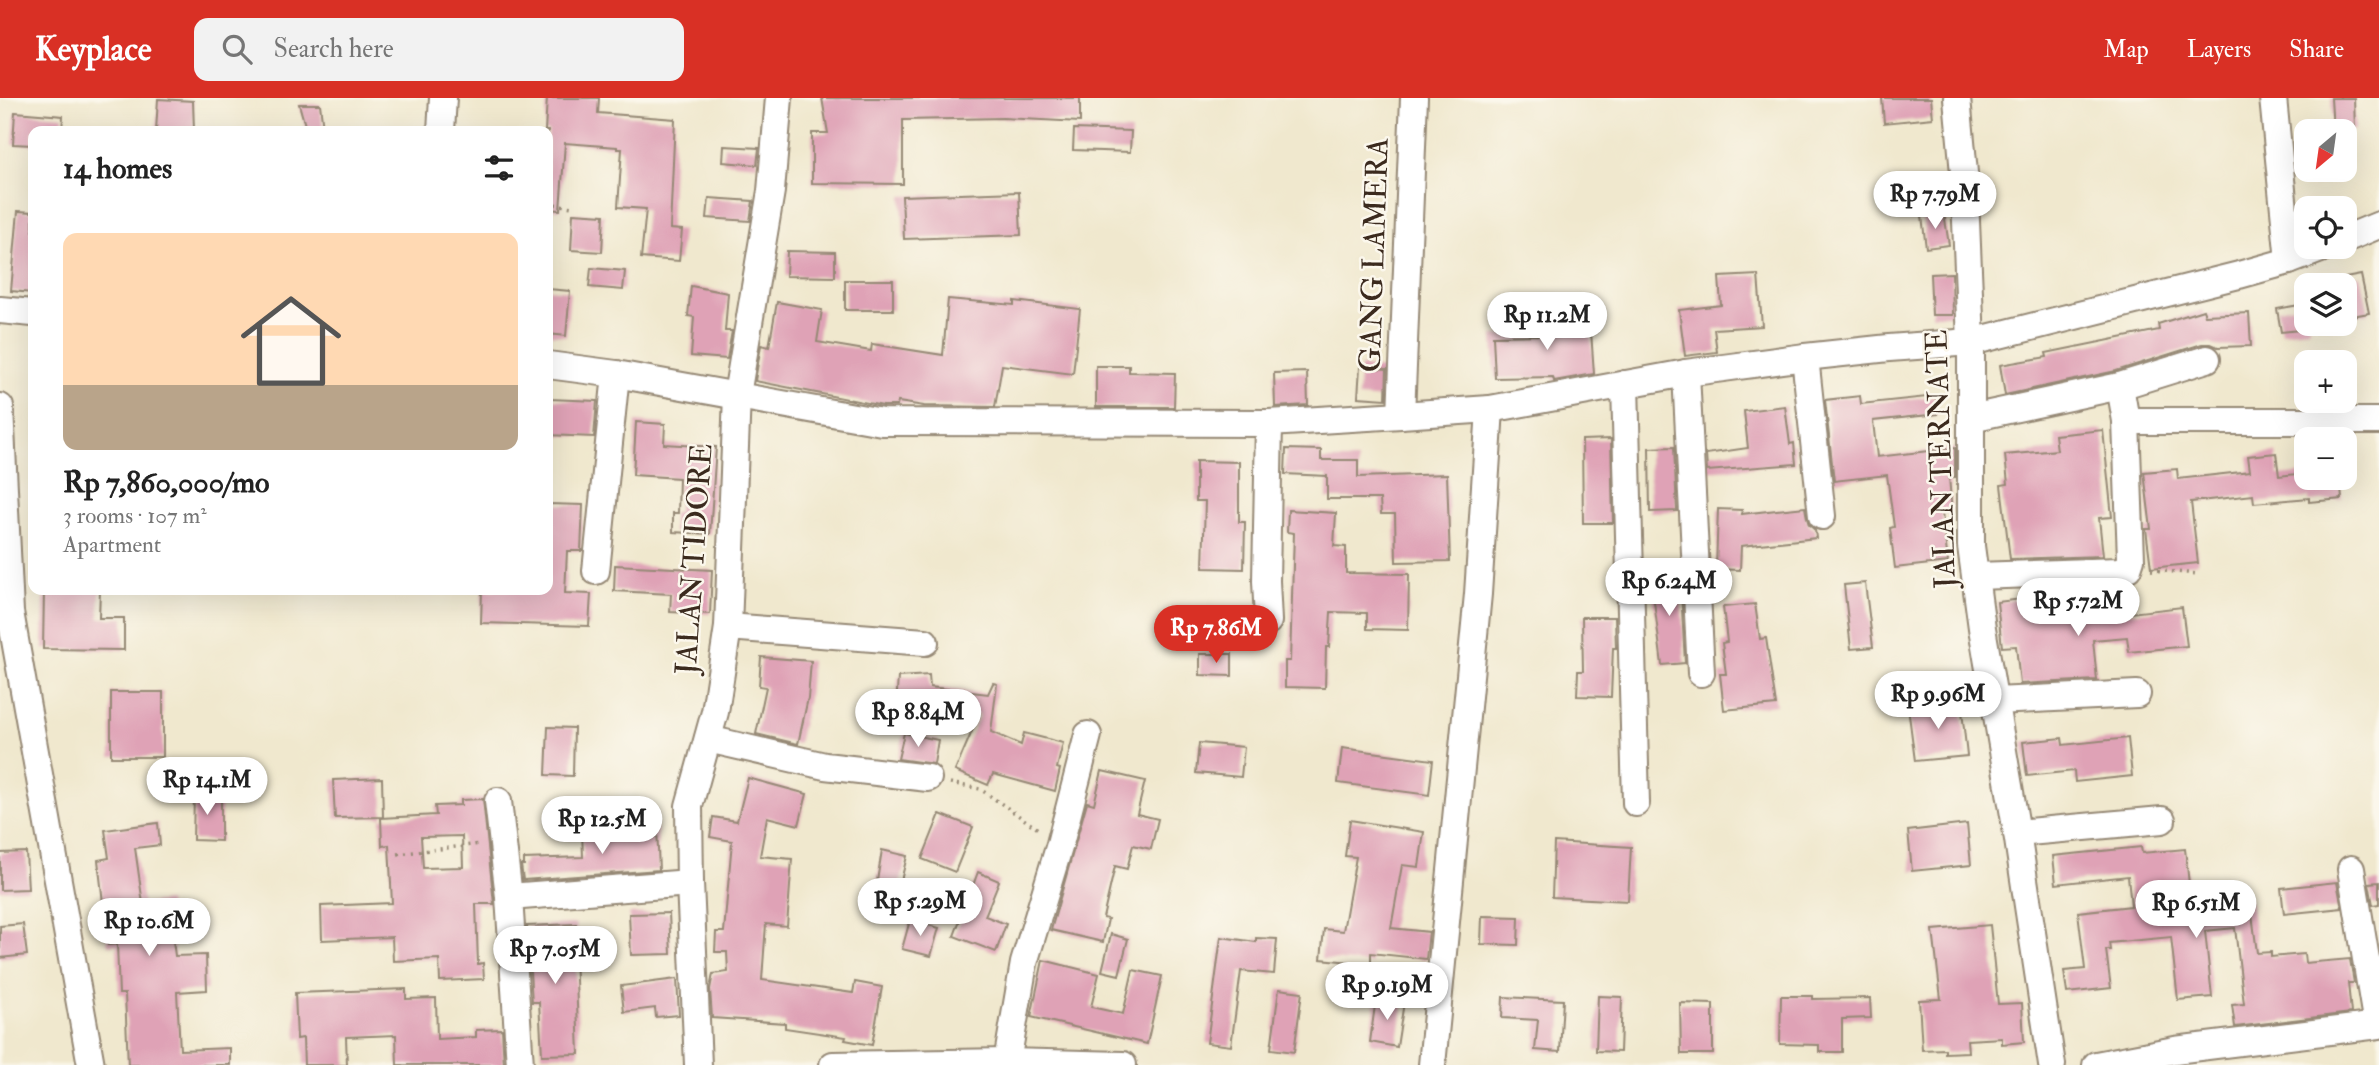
<!DOCTYPE html>
<html lang="en">
<head>
<meta charset="utf-8">
<style>
	:root { --surface:#fff; --page:#f2f2f2; --text:#222; --muted:#767676; --line:#e0e0e0; --accent:#d93025 }
	body { margin:0; font-family:"IM FELL Double Pica",serif; background:var(--page); color:var(--text); height:100vh; display:flex; flex-direction:column; font-size:26px; white-space:nowrap }
	* { box-sizing:border-box; margin:0 }
	p { font-size:23px; color:var(--muted) }
	.icon { flex:none; width:38px; height:38px; fill:none; stroke:currentColor; stroke-width:2; stroke-linecap:round; stroke-linejoin:round }
	.map { position:relative; flex:1; overflow:hidden }
	.drawer { position:absolute; left:28px; top:28px; width:525px; height:469px; display:flex; flex-direction:column; background:var(--surface); border-radius:14px; box-shadow:0 7px 28px #0002 }
	.drawer>* { flex:none }
	.needle { width:46px; rotate:209deg }
	.controls { position:absolute; left:2294px; top:21px; display:grid; gap:14px }
	.controls a { display:grid; place-items:center; width:63px; height:63px; border-radius:14px; background:var(--surface); box-shadow:0 7px 28px #0002; font-size:35px }
	.price { position:absolute; translate:-50% -60px; padding:0 16px; border-radius:24px; background:#fff; color:#222; font-size:23px; line-height:46px; filter:drop-shadow(0 2px 4px #0008) }
	.price::after { content:''; position:absolute; left:50%; top:42px; width:21px; height:16px; margin-left:-10px; background:inherit; clip-path:polygon(0 0,100% 0,50% 100%) }
	.price.active { background:var(--accent); color:#fff }
	ul { padding:0; list-style:none }
	li { display:grid; align-content:center; gap:14px; height:371px; padding:0 35px }
	li+li { border-top:2px solid var(--line) }
	li span { display:grid; place-items:center; height:217px; border-radius:14px; color:#555 }
	li>.icon { margin-inline-start:auto }
	span .icon { width:126px; height:126px; fill:#fffc; stroke-width:1 }
	li b { font-size:30px }
	h2 { display:flex; justify-content:space-between; align-items:center; height:84px; padding:0 35px; font-size:30px }
	header { display:flex; align-items:center; gap:42px; box-sizing:border-box; height:98px; padding:0 35px; background:var(--accent); color:#fff }
	header strong { font-size:33px }
	nav { display:flex; gap:38px; margin-inline-start:auto; font-size:24px }
	.search { width:490px; height:63px; background:var(--page); display:flex; align-items:center; gap:18px; box-sizing:border-box; padding:0 24px; border-radius:14px; color:var(--muted); font-size:26px }
	.map>svg:first-child { display:block }
	.building { fill:#dfa2b6; fill-rule:evenodd }
	.lines { fill:none; stroke-linecap:round; stroke-linejoin:round }
	.minor-casing { stroke:#968976; stroke-width:30 }
	.path { stroke:#968976; stroke-width:3.5; stroke-dasharray:2 5; stroke-linecap:butt }
	.minor { stroke:#fff; stroke-width:26 }
	.labels { text-anchor:middle; dominant-baseline:central; stroke-width:5; stroke-linejoin:round; paint-order:stroke }
	.street-label { font-size:30px; fill:#3b2a1e; stroke:#fbf7ec }
</style>
</head>
<body>
<header>
<strong>Keyplace</strong>
<div class="search"><svg class="icon" aria-label="search" viewBox="0 0 24 24"><circle cx="10" cy="10" r="6"/><path d="M15 15l6 6"/></svg>Search here</div>
<nav><a>Map</a><a>Layers</a><a>Share</a></nav>
</header>
<div class="map">
<svg width="2379" height="967" viewBox="0 0 2379 967">
	<rect width="100%" height="100%" fill="#fbf7ec"/>
	<filter id="ink" filterUnits="userSpaceOnUse"><feTurbulence type="fractalNoise" baseFrequency=".0143" numOctaves="2"/><feDisplacementMap in="SourceGraphic" scale="14" xChannelSelector="R" yChannelSelector="G"/><feConvolveMatrix kernelMatrix="1 2 1 2 8 2 1 2 1" color-interpolation-filters="sRGB"/></filter>
	<filter id="wash" filterUnits="userSpaceOnUse"><feTurbulence type="fractalNoise" baseFrequency=".00686" numOctaves="4" result="noise"/><feDisplacementMap in="SourceGraphic" scale="28" xChannelSelector="R" yChannelSelector="G"/><feGaussianBlur stdDeviation="1.57" result="paint"/><feColorMatrix in="noise" values="0 0 0 0 0 0 0 0 0 0 0 0 0 0 0 0 0 1.4 0 .05"/><feComposite in="paint" operator="in"/></filter>
	<g filter="url(#wash)">
		<rect width="100%" height="100%" fill="#f0e8ce"/>
		<g id="blocks">
			<!-- building -->
			<g class="building">
				<path d="M 547,0 L 599,0 L 598,15 L 675,21 L 670,131 L 682,132 L 679,163 L 641,160 L 646,111 L 618,109 L 622,51 L 617,51 L 617,49 L 565,45 L 560,112 L 548,111 L 548,33 L 545,33 Z"/>
				<path d="M 822,0 L 1080,0 L 1080,24 L 1003,20 L 903,22 L 903,86 L 812,85 L 812,35 L 828,35 Z"/>
				<path d="M 1882,0 L 1931,0 L 1933,20 L 1884,25 Z"/>
				<path d="M 2331,0 L 2354,0 L 2355,32 L 2333,33 Z"/>
				<path d="M 158,1 L 193,3 L 194,33 L 156,33 Z"/>
				<path d="M 299,6 L 320,6 L 323,30 L 306,31 Z"/>
				<path d="M 15,14 L 63,18 L 62,33 L 33,33 L 33,47 L 13,46 Z"/>
				<path d="M 1074,31 L 1131,33 L 1130,54 L 1073,52 Z"/>
				<path d="M 724,48 L 759,50 L 757,67 L 723,64 Z"/>
				<path d="M 1019,94 L 1021,137 L 904,141 L 902,98 Z"/>
				<path d="M 709,100 L 753,103 L 750,123 L 707,120 Z"/>
				<path d="M 18,113 L 33,114 L 33,195 L 11,193 Z"/>
				<path d="M 573,115 L 604,117 L 602,154 L 571,152 Z"/>
				<path d="M 1944,115 L 1949,147 L 1926,150 L 1922,118 Z"/>
				<path d="M 787,153 L 835,154 L 835,179 L 786,178 Z"/>
				<path d="M 591,170 L 625,173 L 623,192 L 589,189 Z"/>
				<path d="M 1952,175 L 1953,217 L 1932,217 L 1930,176 Z"/>
				<path d="M 1758,177 L 1762,228 L 1714,231 L 1717,254 L 1685,258 L 1679,212 L 1721,207 L 1719,179 Z"/>
				<path d="M 2361,177 L 2369,215 L 2347,219 L 2345,180 Z"/>
				<rect x="845" y="182" width="48" height="30"/>
				<path d="M 691,188 L 728,195 L 725,233 L 732,233 L 727,261 L 691,258 L 694,219 L 688,218 Z"/>
				<path d="M 548,191 L 570,193 L 566,238 L 548,236 Z"/>
				<path d="M 948,201 L 1014,207 L 1014,203 L 1080,211 L 1073,276 L 1002,267 L 995,309 L 924,308 L 898,304 L 897,308 L 883,308 L 755,283 L 761,247 L 769,249 L 777,204 L 822,212 L 817,244 L 871,253 L 872,246 L 943,257 Z"/>
				<path d="M 2305,206 L 2309,231 L 2281,234 L 2277,211 Z"/>
				<path d="M 2203,212 L 2205,217 L 2249,215 L 2251,248 L 2218,249 L 2211,246 L 2202,246 L 2116,273 L 2005,297 L 2000,267 L 2047,259 L 2046,255 L 2159,232 L 2158,226 Z"/>
				<path d="M 1590,219 L 1594,276 L 1554,283 L 1553,279 L 1495,280 L 1493,238 L 1551,237 L 1550,222 Z"/>
				<path d="M 1096,268 L 1129,268 L 1129,274 L 1175,275 L 1174,309 L 1096,309 Z"/>
				<path d="M 1360,269 L 1387,271 L 1386,301 L 1358,299 Z"/>
				<path d="M 1307,274 L 1308,307 L 1275,309 L 1274,275 Z"/>
				<path d="M 1860,298 L 1861,306 L 1936,298 L 1938,316 L 1873,323 L 1877,359 L 1955,350 L 1955,379 L 1949,379 L 1952,414 L 1942,415 L 1948,464 L 1895,470 L 1890,430 L 1894,429 L 1887,377 L 1834,383 L 1825,302 Z"/>
				<path d="M 549,301 L 597,303 L 594,339 L 548,337 Z"/>
				<path d="M 1785,308 L 1790,346 L 1794,345 L 1796,366 L 1707,373 L 1706,356 L 1748,350 L 1744,313 Z"/>
				<path d="M 636,324 L 665,326 L 664,346 L 716,349 L 710,436 L 673,434 L 673,415 L 678,415 L 679,380 L 633,377 Z"/>
				<path d="M 2103,332 L 2112,419 L 2099,420 L 2103,458 L 2010,461 L 2001,387 L 2008,386 L 2005,357 L 2057,352 L 2055,337 Z"/>
				<path d="M 1611,341 L 1613,425 L 1583,425 L 1582,342 Z"/>
				<path d="M 1674,349 L 1677,413 L 1650,414 L 1649,350 Z"/>
				<path d="M 1286,351 L 1321,352 L 1321,362 L 1358,362 L 1358,379 L 1447,376 L 1450,463 L 1396,464 L 1395,416 L 1381,416 L 1380,401 L 1327,401 L 1327,378 L 1285,376 Z"/>
				<path d="M 2276,355 L 2279,378 L 2306,375 L 2306,380 L 2340,380 L 2342,401 L 2309,404 L 2309,400 L 2254,405 L 2253,397 L 2191,404 L 2198,465 L 2151,470 L 2146,431 L 2151,431 L 2144,374 L 2177,371 L 2178,381 L 2250,373 L 2248,358 Z"/>
				<path d="M 1196,363 L 1239,364 L 1239,424 L 1245,424 L 1244,471 L 1203,470 L 1205,403 L 1196,403 Z"/>
				<path d="M 548,406 L 583,407 L 581,453 L 567,453 L 565,495 L 591,496 L 589,528 L 481,525 L 482,492 L 548,492 Z"/>
				<path d="M 1805,409 L 1807,420 L 1809,427 L 1815,432 L 1816,440 L 1741,448 L 1740,472 L 1716,471 L 1718,411 L 1742,412 L 1741,416 Z"/>
				<path d="M 1288,412 L 1336,415 L 1334,448 L 1346,449 L 1346,475 L 1409,476 L 1408,532 L 1367,531 L 1367,515 L 1331,514 L 1329,549 L 1326,549 L 1325,590 L 1285,589 L 1285,563 L 1290,563 L 1294,435 L 1287,434 Z"/>
				<path d="M 615,467 L 712,472 L 710,516 L 670,514 L 671,496 L 614,493 Z"/>
				<path d="M 1680,476 L 1685,565 L 1662,567 L 1651,479 Z"/>
				<path d="M 1865,485 L 1873,549 L 1851,551 L 1844,487 Z"/>
				<path d="M 44,492 L 100,492 L 99,520 L 124,520 L 124,552 L 43,551 Z"/>
				<path d="M 2047,498 L 2049,517 L 2095,512 L 2096,519 L 2182,509 L 2187,548 L 2129,554 L 2127,539 L 2093,542 L 2097,582 L 2020,586 L 2016,548 L 2002,549 L 1997,504 Z"/>
				<path d="M 1755,506 L 1760,541 L 1766,540 L 1776,607 L 1724,612 L 1720,576 L 1726,576 L 1722,545 L 1727,544 L 1723,509 Z"/>
				<path d="M 1582,519 L 1615,519 L 1616,550 L 1613,550 L 1611,599 L 1577,598 L 1578,573 L 1583,573 Z"/>
				<path d="M 1200,556 L 1232,556 L 1232,578 L 1200,577 Z"/>
				<path d="M 761,559 L 811,563 L 808,600 L 798,646 L 756,636 L 766,589 L 759,588 Z"/>
				<path d="M 929,577 L 930,589 L 988,596 L 993,585 L 997,586 L 991,634 L 1021,647 L 1024,635 L 1063,645 L 1057,670 L 1060,671 L 1055,693 L 993,676 L 988,687 L 955,673 L 979,617 L 896,608 L 898,579 Z"/>
				<rect x="111" y="594" width="52" height="65"/>
				<path d="M 1961,604 L 1967,658 L 1915,663 L 1908,609 Z"/>
				<path d="M 548,629 L 574,630 L 573,678 L 546,677 Z"/>
				<path d="M 904,635 L 938,642 L 934,666 L 898,661 Z"/>
				<path d="M 2062,640 L 2063,647 L 2128,640 L 2132,678 L 2075,684 L 2074,673 L 2027,678 L 2023,644 Z"/>
				<path d="M 1199,645 L 1244,649 L 1241,679 L 1196,675 Z"/>
				<path d="M 1342,650 L 1433,662 L 1429,697 L 1338,685 Z"/>
				<path d="M 1102,673 L 1145,683 L 1137,716 L 1158,721 L 1151,751 L 1133,747 L 1127,771 L 1115,768 L 1103,820 L 1108,821 L 1103,844 L 1051,832 L 1087,704 L 1094,706 Z"/>
				<path d="M 382,680 L 383,719 L 335,720 L 333,682 Z"/>
				<path d="M 748,680 L 807,696 L 799,727 L 767,719 L 760,758 L 792,761 L 787,828 L 766,826 L 762,882 L 853,895 L 855,884 L 882,889 L 872,947 L 845,942 L 846,939 L 785,930 L 785,925 L 712,920 L 710,891 L 713,876 L 728,874 L 727,854 L 715,854 L 716,834 L 724,834 L 732,743 L 710,739 L 713,719 L 737,723 Z"/>
				<path d="M 194,696 L 221,696 L 221,743 L 193,742 Z"/>
				<path d="M 483,701 L 494,806 L 476,806 L 478,866 L 483,865 L 484,881 L 440,883 L 439,861 L 393,863 L 392,839 L 322,842 L 321,808 L 392,805 L 389,747 L 382,748 L 381,720 L 436,717 L 435,708 L 461,707 L 461,702 ZM 462,738 L 463,769 L 423,770 L 421,739 Z"/>
				<path d="M 940,716 L 973,729 L 955,774 L 922,761 Z"/>
				<path d="M 1350,722 L 1424,734 L 1419,769 L 1402,767 L 1391,830 L 1429,834 L 1426,861 L 1371,855 L 1371,866 L 1321,861 L 1324,831 L 1343,833 L 1356,759 L 1345,758 Z"/>
				<path d="M 158,725 L 160,747 L 135,750 L 143,806 L 168,803 L 175,858 L 206,857 L 207,892 L 177,894 L 180,952 L 230,950 L 230,967 L 128,967 L 125,896 L 119,896 L 117,846 L 108,847 L 98,762 L 109,760 L 105,732 Z"/>
				<path d="M 1967,726 L 1971,767 L 1912,773 L 1908,733 Z"/>
				<path d="M 657,730 L 659,772 L 523,782 L 521,767 L 524,767 L 524,761 L 583,759 L 582,733 Z"/>
				<path d="M 1554,744 L 1631,749 L 1628,803 L 1552,799 Z"/>
				<path d="M 2141,749 L 2142,755 L 2185,751 L 2191,803 L 2195,803 L 2195,807 L 2250,800 L 2257,855 L 2271,854 L 2271,859 L 2304,856 L 2305,865 L 2350,861 L 2354,885 L 2348,885 L 2351,915 L 2235,929 L 2232,907 L 2244,906 L 2235,830 L 2205,833 L 2212,899 L 2178,902 L 2171,839 L 2109,845 L 2110,852 L 2106,852 L 2111,890 L 2067,895 L 2064,873 L 2085,871 L 2078,814 L 2131,808 L 2128,778 L 2056,786 L 2053,758 Z"/>
				<path d="M 882,752 L 907,758 L 900,787 L 877,783 Z"/>
				<path d="M 26,754 L 28,791 L 0,792 L 0,755 Z"/>
				<path d="M 978,774 L 999,783 L 985,818 L 1006,826 L 996,854 L 954,838 Z"/>
				<path d="M 2337,784 L 2342,810 L 2284,816 L 2281,790 Z"/>
				<path d="M 2379,784 L 2379,806 L 2373,807 L 2369,785 Z"/>
				<path d="M 669,815 L 671,856 L 631,857 L 629,816 Z"/>
				<path d="M 1482,818 L 1519,819 L 1518,847 L 1481,846 Z"/>
				<path d="M 910,822 L 939,830 L 931,858 L 902,851 Z"/>
				<path d="M 23,826 L 27,857 L 0,860 L 0,828 Z"/>
				<path d="M 576,826 L 578,857 L 575,857 L 579,956 L 542,957 L 539,904 L 532,904 L 527,828 Z"/>
				<path d="M 1990,827 L 1998,906 L 2022,905 L 2024,944 L 2002,946 L 2002,940 L 1967,942 L 1968,954 L 1945,955 L 1945,951 L 1922,952 L 1919,902 L 1941,901 L 1933,832 Z"/>
				<path d="M 1111,836 L 1128,841 L 1119,877 L 1102,873 Z"/>
				<path d="M 1221,839 L 1256,844 L 1256,840 L 1277,841 L 1274,876 L 1241,873 L 1231,948 L 1207,945 Z"/>
				<path d="M 1043,862 L 1099,876 L 1091,909 L 1123,916 L 1133,872 L 1162,878 L 1147,946 L 1031,919 Z"/>
				<path d="M 677,881 L 679,917 L 656,919 L 655,910 L 624,914 L 621,888 Z"/>
				<path d="M 406,891 L 406,901 L 436,900 L 437,941 L 476,939 L 476,932 L 502,931 L 504,967 L 397,967 L 396,937 L 346,939 L 347,967 L 304,967 L 303,940 L 297,941 L 295,895 Z"/>
				<path d="M 1279,891 L 1302,894 L 1294,954 L 1271,951 Z"/>
				<path d="M 1598,898 L 1622,899 L 1620,954 L 1596,953 Z"/>
				<path d="M 1781,898 L 1813,898 L 1813,901 L 1870,900 L 1871,920 L 1842,921 L 1842,954 L 1819,954 L 1819,947 L 1780,946 Z"/>
				<path d="M 1503,899 L 1563,902 L 1560,954 L 1535,952 L 1538,922 L 1502,920 Z"/>
				<path d="M 1376,900 L 1404,904 L 1397,949 L 1370,944 Z"/>
				<path d="M 1680,905 L 1713,906 L 1713,956 L 1681,956 Z"/>
			</g>
		</g>
	</g>
	<g filter="url(#ink)">
		<use href="#blocks" fill-opacity="0" stroke="#968976" stroke-width="2"/>
		<g class="lines">
			<!-- minor casing -->
			<g class="minor-casing">
				<g id="minor">
					<path d="M 1957,0 L 1964,75 L 1971,244 L 1971,448 L 1982,530 L 2017,735 L 2052,967"/>
					<path d="M 2273,0 L 2289,163"/>
					<path d="M 441,33 L 443,0"/>
					<path d="M 2345,141 L 2379,127"/>
					<path d="M 0,212 L 33,215"/>
					<path d="M 1805,259 L 1822,418"/>
					<path d="M 548,267 L 616,276 L 882,324 L 1269,325 L 1401,317 L 1490,311 L 1686,275 L 1805,259 L 1889,250 L 1971,244 L 2239,177 L 2289,163 L 2326,149"/>
					<path d="M 1686,275 L 1701,575"/>
					<path d="M 1625,286 L 1636,705"/>
					<path d="M 0,309 L 10,514 L 91,967"/>
					<path d="M 1401,317 L 1414,0"/>
					<path d="M 1971,320 L 2120,288 L 2207,261"/>
					<path d="M 2126,323 L 2379,323"/>
					<path d="M 596,473 L 616,276"/>
					<path d="M 1976,478 L 2119,473 L 2128,470 L 2131,461 L 2126,323 L 2120,288"/>
					<path d="M 1268,523 L 1266,483 L 1269,325"/>
					<path d="M 728,529 L 925,544"/>
					<path d="M 1995,603 L 2137,596"/>
					<path d="M 708,641 L 825,668 L 928,680"/>
					<path d="M 498,703 L 509,799 L 520,967"/>
					<path d="M 2017,735 L 2162,722"/>
					<path d="M 2351,771 L 2377,927"/>
					<path d="M 509,799 L 690,785"/>
					<path d="M 1007,964 L 1024,865 L 1060,746 L 1088,637"/>
					<path d="M 698,967 L 690,785 L 689,708 L 715,614 L 728,529 L 737,297 L 771,93 L 779,0"/>
					<path d="M 833,967 L 1007,964 L 1123,967"/>
					<path d="M 1432,967 L 1478,496 L 1490,311"/>
					<path d="M 2096,967 L 2175,952 L 2379,927"/>
				</g>
			</g>
			<!-- path -->
			<g class="path">
				<path d="M 548,105 L 572,109"/>
				<path d="M 2151,472 L 2199,476"/>
				<path d="M 950,685 L 980,691 L 1041,733"/>
				<path d="M 398,756 L 480,746"/>
			</g>
			<!-- minor -->
			<use href="#minor" class="minor"/>
		</g>
	</g>
	<g class="labels">
		<!-- street labels -->
		<g class="street-label">
			<text transform="translate(1374 157) rotate(-88)">GANG LAMERA</text>
			<text transform="translate(1941 361) rotate(-92)">JALAN TERNATE</text>
			<text transform="translate(694 461) rotate(-86)">JALAN TIDORE</text>
		</g>
	</g>
</svg>
<div class="controls">
<a><svg class="needle" viewBox="-14 -14 28 28"><path d="M0-13l5 13h-10z" fill="#e53935"/><path d="M0 13l5-13h-10z" fill="#767676"/></svg></a>
<a><svg class="icon" aria-label="locate" viewBox="0 0 24 24"><circle cx="12" cy="12" r="6"/><path d="M12 2v4M12 18v4M2 12h4M18 12h4"/></svg></a>
<a><svg class="icon" aria-label="layers" viewBox="0 0 24 24"><path d="M12 4l9 5-9 5-9-5zM3 14l9 5 9-5"/></svg></a>
<a>+</a>
<a>−</a>
</div>
<b class="price" style="left:1935px;top:133px">Rp 7.79M</b>
<b class="price" style="left:1547px;top:254px">Rp 11.2M</b>
<b class="price" style="left:1669px;top:520px">Rp 6.24M</b>
<b class="price" style="left:2078px;top:540px">Rp 5.72M</b>
<b class="price active" style="left:1216px;top:567px">Rp 7.86M</b>
<b class="price" style="left:1938px;top:633px">Rp 9.96M</b>
<b class="price" style="left:918px;top:651px">Rp 8.84M</b>
<b class="price" style="left:207px;top:719px">Rp 14.1M</b>
<b class="price" style="left:602px;top:758px">Rp 12.5M</b>
<b class="price" style="left:920px;top:840px">Rp 5.29M</b>
<b class="price" style="left:2196px;top:842px">Rp 6.51M</b>
<b class="price" style="left:149px;top:860px">Rp 10.6M</b>
<b class="price" style="left:555px;top:888px">Rp 7.05M</b>
<b class="price" style="left:1387px;top:924px">Rp 9.19M</b>
<section class="drawer">
<h2>14 homes<svg class="icon" aria-label="filters" viewBox="0 0 24 24"><path d="M4 7h16M4 17h16"/><circle cx="9" cy="7" r="2"/><circle cx="15" cy="17" r="2"/></svg></h2>
<ul>
<li><span style="background:linear-gradient(#ffd9b3 70%,#b9a48a 0)"><svg class="icon" aria-label="home" viewBox="0 0 24 24"><path d="M3 11l9-7 9 7M6 9v11h12V9"/></svg></span><div><b>Rp 7,860,000/mo</b><p>3 rooms · 107 m²</p><p>Apartment</p></div></li>
</ul>
</section>
</div>
</body>
</html>
